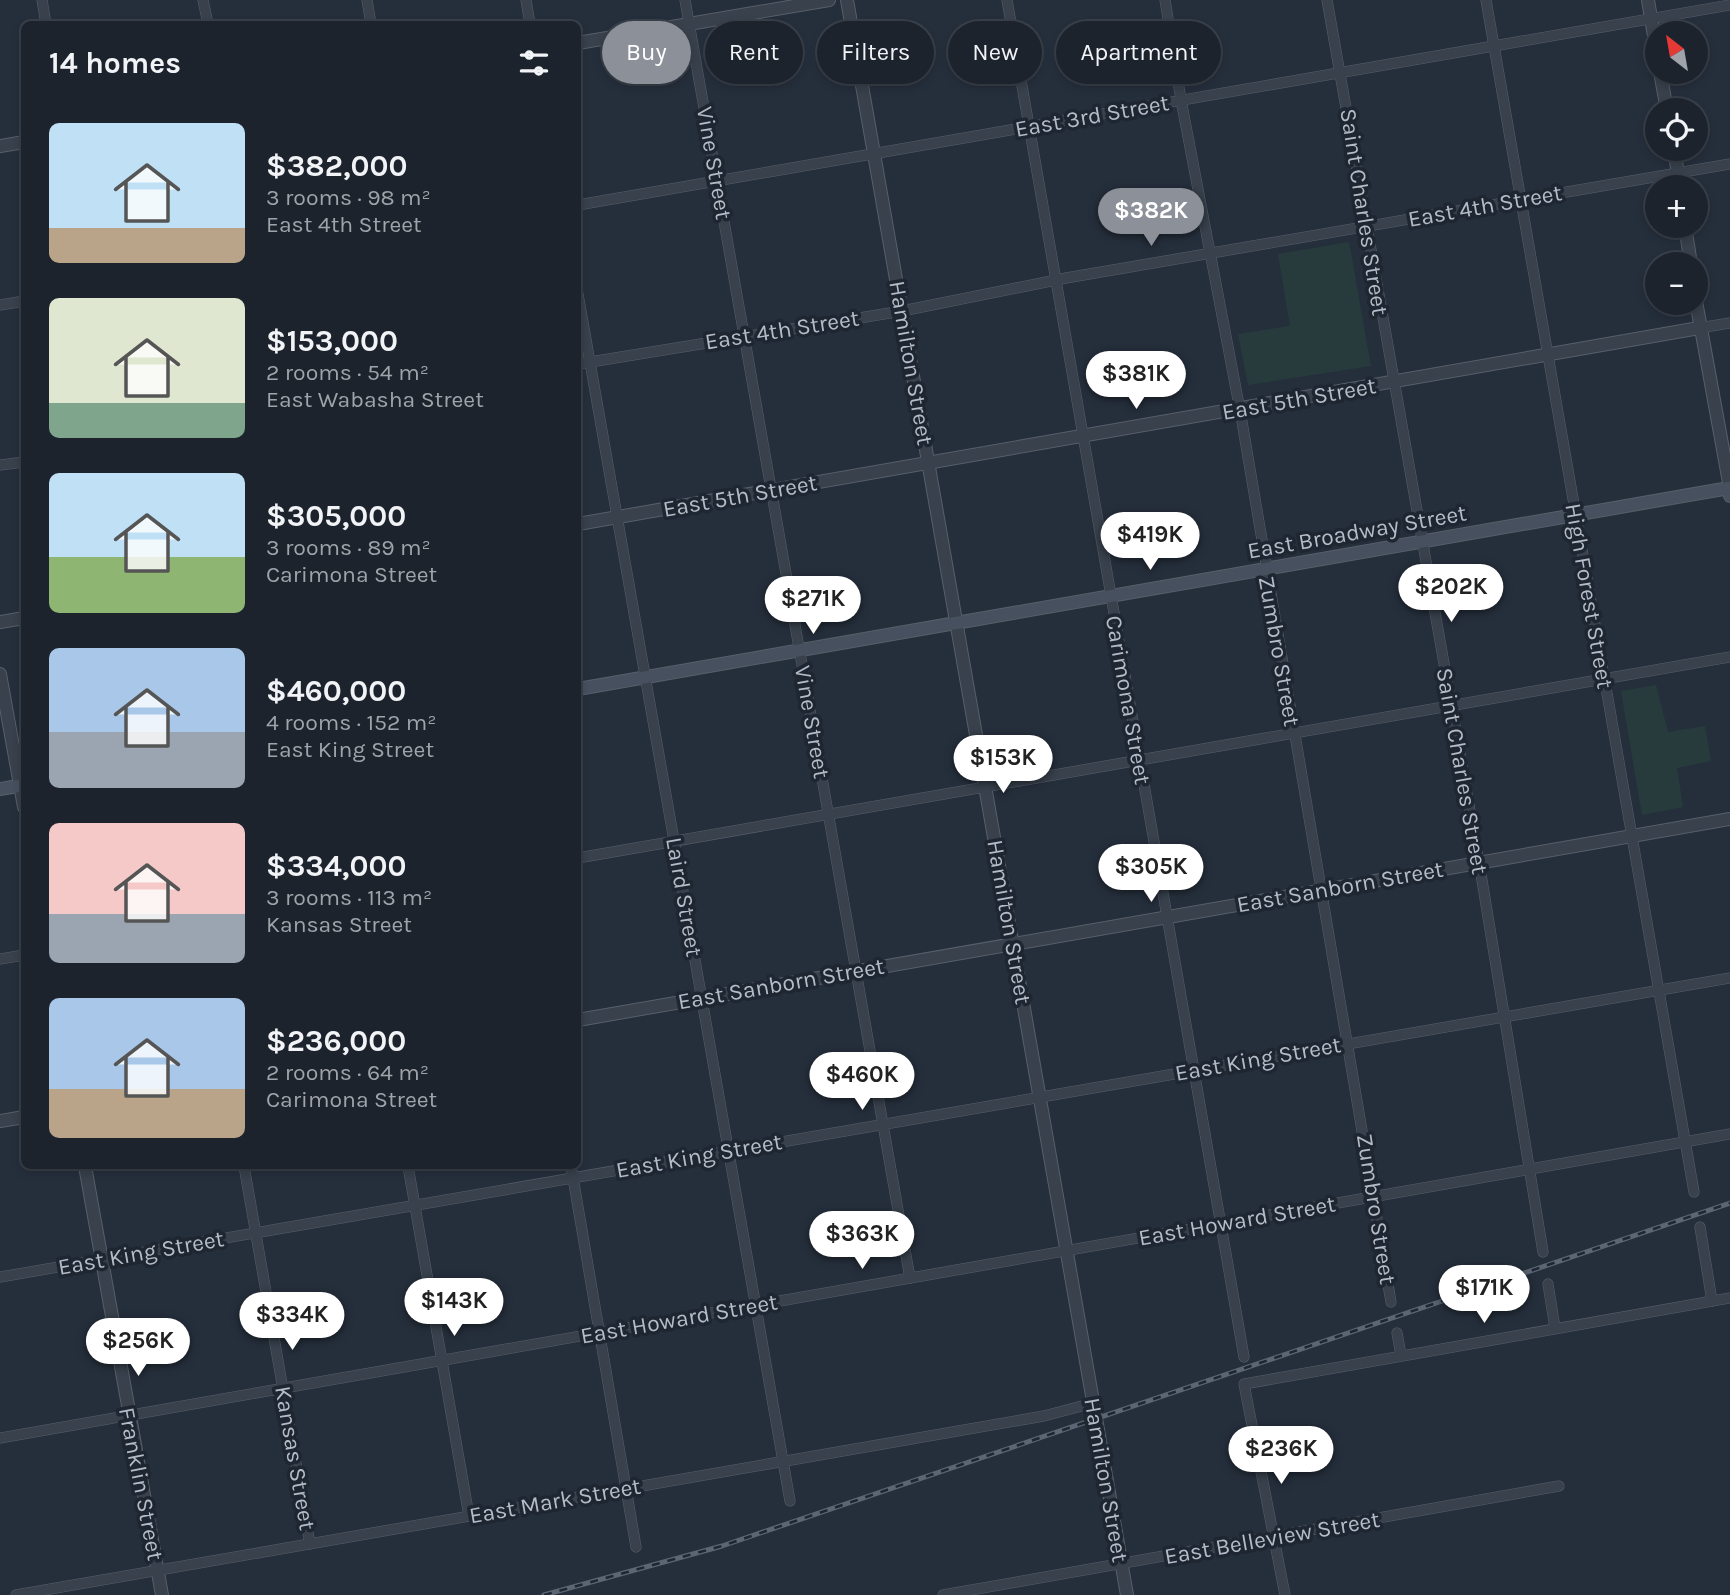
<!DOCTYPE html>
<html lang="en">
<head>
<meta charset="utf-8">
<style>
	:root { --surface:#1c232d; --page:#252b35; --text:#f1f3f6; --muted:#a0a4aa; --line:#3a4049; --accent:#8c9099 }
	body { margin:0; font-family:Karla,sans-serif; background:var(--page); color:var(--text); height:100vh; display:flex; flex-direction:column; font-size:26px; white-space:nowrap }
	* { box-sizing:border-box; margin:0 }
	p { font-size:23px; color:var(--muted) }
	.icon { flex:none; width:38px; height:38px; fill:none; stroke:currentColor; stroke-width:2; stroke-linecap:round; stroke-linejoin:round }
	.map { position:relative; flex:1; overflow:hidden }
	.sheet { position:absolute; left:21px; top:21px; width:560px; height:1148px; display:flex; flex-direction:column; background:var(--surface); border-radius:10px; box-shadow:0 4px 10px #0003,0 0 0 2px var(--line) }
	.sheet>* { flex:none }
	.hud { position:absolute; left:602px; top:21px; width:665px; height:63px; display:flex; gap:14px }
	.needle { width:46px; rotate:329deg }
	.fabs { position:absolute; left:1645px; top:21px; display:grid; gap:14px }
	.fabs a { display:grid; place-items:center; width:63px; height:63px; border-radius:50%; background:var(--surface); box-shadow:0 4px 10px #0003,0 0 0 2px var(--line); font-size:35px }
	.price { position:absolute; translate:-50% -60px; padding:0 16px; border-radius:24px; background:#fff; color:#222; font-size:23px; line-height:46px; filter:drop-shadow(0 2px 4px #0008) }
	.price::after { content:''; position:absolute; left:50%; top:42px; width:21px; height:16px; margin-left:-10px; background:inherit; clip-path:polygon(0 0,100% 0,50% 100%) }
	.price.selected { background:var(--accent); color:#fff }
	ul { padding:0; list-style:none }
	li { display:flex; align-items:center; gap:21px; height:175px; padding:0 28px }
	li span { display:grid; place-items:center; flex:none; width:196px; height:140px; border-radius:10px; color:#555 }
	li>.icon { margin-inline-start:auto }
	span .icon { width:84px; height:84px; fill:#fffc; stroke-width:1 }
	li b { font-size:30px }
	h2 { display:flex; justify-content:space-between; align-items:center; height:84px; padding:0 28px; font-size:30px }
	.tag { padding:0 24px; border-radius:32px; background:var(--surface); box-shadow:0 4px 10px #0003,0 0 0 2px var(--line); font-size:24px; line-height:63px }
	.tag.selected { background:var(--accent); color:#fff }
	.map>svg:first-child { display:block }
	.green { fill:#273b3d }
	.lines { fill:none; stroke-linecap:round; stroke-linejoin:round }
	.minor-casing { stroke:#575f6a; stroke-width:11 }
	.tertiary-casing { stroke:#575f6a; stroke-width:14 }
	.secondary-casing { stroke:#575f6a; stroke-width:14 }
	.minor { stroke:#38414c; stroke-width:10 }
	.tertiary { stroke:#38414c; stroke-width:12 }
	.secondary { stroke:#47505f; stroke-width:12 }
	.rail-casing { stroke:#5b6573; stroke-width:5 }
	.rail { stroke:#1e2631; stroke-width:2.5; stroke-dasharray:8; stroke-linecap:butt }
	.labels { text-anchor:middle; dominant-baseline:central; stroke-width:7; stroke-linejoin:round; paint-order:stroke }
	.street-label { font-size:23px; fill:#b4bcc7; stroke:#1e2631 }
</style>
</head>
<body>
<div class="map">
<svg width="1730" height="1595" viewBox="0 0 1730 1595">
	<rect width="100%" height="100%" fill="#252f3c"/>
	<!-- green -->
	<g class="green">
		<path d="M 1349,242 L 1371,366 L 1248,385 L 1238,334 L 1290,326 L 1278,254 Z"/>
		<path d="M 1656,685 L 1668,732 L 1705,726 L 1711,761 L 1677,768 L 1683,807 L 1642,815 L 1621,691 Z"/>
	</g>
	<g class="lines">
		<!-- minor casing -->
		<g class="minor-casing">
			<g id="minor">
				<path d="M 42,0 L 46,24"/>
				<path d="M 203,0 L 208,24"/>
				<path d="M 367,0 L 371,24"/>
				<path d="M 526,0 L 530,24"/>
				<path d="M 685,0 L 910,1278"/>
				<path d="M 1007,0 L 1244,1357"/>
				<path d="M 1165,0 L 1181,100 L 1240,410 L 1391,1302"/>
				<path d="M 1327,0 L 1479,862 L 1543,1252"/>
				<path d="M 1486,0 L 1694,1192"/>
				<path d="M 578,205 L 1730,5"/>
				<path d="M 578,294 L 790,1501"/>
				<path d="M 0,305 L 24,301"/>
				<path d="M 1699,328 L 1730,323"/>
				<path d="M 578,364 L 902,311 L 1066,278 L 1730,164"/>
				<path d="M 0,465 L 24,462"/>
				<path d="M 578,858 L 1730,657"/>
				<path d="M 0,959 L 24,955"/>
				<path d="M 244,1166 L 310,1544"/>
				<path d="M 408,1166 L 469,1516"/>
				<path d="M 571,1166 L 636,1547"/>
				<path d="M 1700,1227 L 1712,1301"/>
				<path d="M 0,1277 L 1730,978"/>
				<path d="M 1548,1284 L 1555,1328"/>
				<path d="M 1397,1333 L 1401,1355"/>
				<path d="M 0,1438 L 1730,1134"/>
				<path d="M 16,1595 L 1044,1416 L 1093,1403"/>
				<path d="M 943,1595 L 1559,1486"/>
				<path d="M 1285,1595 L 1244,1384 L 1730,1298"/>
			</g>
		</g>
		<!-- tertiary casing -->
		<g class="tertiary-casing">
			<g id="tertiary">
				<path d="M 847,0 L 1127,1595"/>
				<path d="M 1648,0 L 1657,54"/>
				<path d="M 578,43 L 829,0"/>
				<path d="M 1660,72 L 1667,110"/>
				<path d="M 0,146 L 24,142"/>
				<path d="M 1674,149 L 1680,187"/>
				<path d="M 1685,226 L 1691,264"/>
				<path d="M 1696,301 L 1730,488"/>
				<path d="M 578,524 L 1699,328"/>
				<path d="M 0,622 L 24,618"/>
				<path d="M 0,674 L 24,807"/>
				<path d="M 578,1020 L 1730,819"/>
				<path d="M 0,1121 L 24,1117"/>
				<path d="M 85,1166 L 162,1595"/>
			</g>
		</g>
		<!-- secondary casing -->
		<g class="secondary-casing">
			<g id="secondary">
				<path d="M 578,689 L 1729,488 L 1730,496"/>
				<path d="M 0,789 L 24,785"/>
			</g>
		</g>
		<!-- minor -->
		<use href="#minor" class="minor"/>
		<!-- tertiary -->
		<use href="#tertiary" class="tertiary"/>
		<!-- secondary -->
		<use href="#secondary" class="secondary"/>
		<!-- rail casing -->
		<g class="rail-casing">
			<path id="rail" d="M 544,1595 L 722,1546 L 1730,1203"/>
		</g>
		<!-- rail -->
		<use href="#rail" class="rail"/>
	</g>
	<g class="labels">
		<!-- street labels -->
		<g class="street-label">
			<text transform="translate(1092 116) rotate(-10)">East 3rd Street</text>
			<text transform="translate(714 163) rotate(80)">Vine Street</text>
			<text transform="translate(1485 206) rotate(-10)">East 4th Street</text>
			<text transform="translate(1364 212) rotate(81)">Saint Charles Street</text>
			<text transform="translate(782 330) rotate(-9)">East 4th Street</text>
			<text transform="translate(911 363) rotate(80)">Hamilton Street</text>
			<text transform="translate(1299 399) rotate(-10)">East 5th Street</text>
			<text transform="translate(740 496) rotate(-10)">East 5th Street</text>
			<text transform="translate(1357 532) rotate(-10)">East Broadway Street</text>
			<text transform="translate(1589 596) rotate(80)">High Forest Street</text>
			<text transform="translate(1279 651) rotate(80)">Zumbro Street</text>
			<text transform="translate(1128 700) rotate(80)">Carimona Street</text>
			<text transform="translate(812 722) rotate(80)">Vine Street</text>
			<text transform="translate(1462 771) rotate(80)">Saint Charles Street</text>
			<text transform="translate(1340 887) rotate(-10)">East Sanborn Street</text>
			<text transform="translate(684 897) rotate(80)">Laird Street</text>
			<text transform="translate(1009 922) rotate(80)">Hamilton Street</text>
			<text transform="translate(781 984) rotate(-10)">East Sanborn Street</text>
			<text transform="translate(1258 1059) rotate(-10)">East King Street</text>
			<text transform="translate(699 1156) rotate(-10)">East King Street</text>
			<text transform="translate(1376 1209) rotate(81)">Zumbro Street</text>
			<text transform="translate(1237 1221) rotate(-10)">East Howard Street</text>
			<text transform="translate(141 1253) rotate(-10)">East King Street</text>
			<text transform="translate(679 1319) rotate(-10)">East Howard Street</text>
			<text transform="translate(295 1458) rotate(80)">Kansas Street</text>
			<text transform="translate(1106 1480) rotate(80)">Hamilton Street</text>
			<text transform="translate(141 1484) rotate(79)">Franklin Street</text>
			<text transform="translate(555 1501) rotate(-10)">East Mark Street</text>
			<text transform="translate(1272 1538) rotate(-10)">East Belleview Street</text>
		</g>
	</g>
</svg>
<div class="fabs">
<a><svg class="needle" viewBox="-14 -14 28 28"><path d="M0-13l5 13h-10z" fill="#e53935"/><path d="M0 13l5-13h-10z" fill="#a0a4aa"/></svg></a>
<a><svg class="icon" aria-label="locate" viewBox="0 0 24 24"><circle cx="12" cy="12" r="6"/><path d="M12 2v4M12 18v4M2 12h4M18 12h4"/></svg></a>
<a>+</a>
<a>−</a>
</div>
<b class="price selected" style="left:1151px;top:248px">$382K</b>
<b class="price" style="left:1136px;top:411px">$381K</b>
<b class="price" style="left:1150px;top:572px">$419K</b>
<b class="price" style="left:1451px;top:624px">$202K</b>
<b class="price" style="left:813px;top:636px">$271K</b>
<b class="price" style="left:1003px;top:795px">$153K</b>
<b class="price" style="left:1151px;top:904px">$305K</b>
<b class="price" style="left:862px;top:1112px">$460K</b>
<b class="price" style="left:862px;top:1271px">$363K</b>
<b class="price" style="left:1484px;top:1325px">$171K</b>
<b class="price" style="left:454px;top:1338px">$143K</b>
<b class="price" style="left:292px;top:1352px">$334K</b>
<b class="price" style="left:138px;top:1378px">$256K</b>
<b class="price" style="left:1281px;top:1486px">$236K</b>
<div class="hud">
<a class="tag selected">Buy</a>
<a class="tag">Rent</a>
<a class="tag">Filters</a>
<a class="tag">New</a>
<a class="tag">Apartment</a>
</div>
<section class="sheet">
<h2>14 homes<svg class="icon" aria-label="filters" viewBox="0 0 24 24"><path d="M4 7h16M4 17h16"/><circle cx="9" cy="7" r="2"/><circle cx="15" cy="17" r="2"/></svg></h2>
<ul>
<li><span style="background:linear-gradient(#bfe0f5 75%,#b9a48a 0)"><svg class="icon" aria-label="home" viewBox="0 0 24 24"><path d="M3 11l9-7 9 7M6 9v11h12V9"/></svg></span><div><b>$382,000</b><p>3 rooms · 98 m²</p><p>East 4th Street</p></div></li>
<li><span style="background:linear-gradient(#dfe7d0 75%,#7fa58c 0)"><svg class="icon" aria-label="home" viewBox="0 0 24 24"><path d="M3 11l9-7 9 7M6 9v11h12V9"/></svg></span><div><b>$153,000</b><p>2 rooms · 54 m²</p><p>East Wabasha Street</p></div></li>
<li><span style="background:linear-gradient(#bfe0f5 60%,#8fb573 0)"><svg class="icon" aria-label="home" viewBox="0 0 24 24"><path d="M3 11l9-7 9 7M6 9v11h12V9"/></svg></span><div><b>$305,000</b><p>3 rooms · 89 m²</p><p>Carimona Street</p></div></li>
<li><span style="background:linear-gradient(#a9c7e8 60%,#9aa5b1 0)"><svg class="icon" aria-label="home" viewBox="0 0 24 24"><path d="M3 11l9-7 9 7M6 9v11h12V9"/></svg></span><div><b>$460,000</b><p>4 rooms · 152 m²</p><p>East King Street</p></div></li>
<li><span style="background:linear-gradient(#f6c9c9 65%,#9aa5b1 0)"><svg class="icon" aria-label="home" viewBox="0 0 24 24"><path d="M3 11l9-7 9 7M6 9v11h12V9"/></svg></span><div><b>$334,000</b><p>3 rooms · 113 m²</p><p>Kansas Street</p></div></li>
<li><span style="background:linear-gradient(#a9c7e8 65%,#b9a48a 0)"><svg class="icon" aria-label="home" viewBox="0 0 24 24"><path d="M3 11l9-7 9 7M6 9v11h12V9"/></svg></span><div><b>$236,000</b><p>2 rooms · 64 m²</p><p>Carimona Street</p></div></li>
</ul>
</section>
</div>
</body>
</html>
